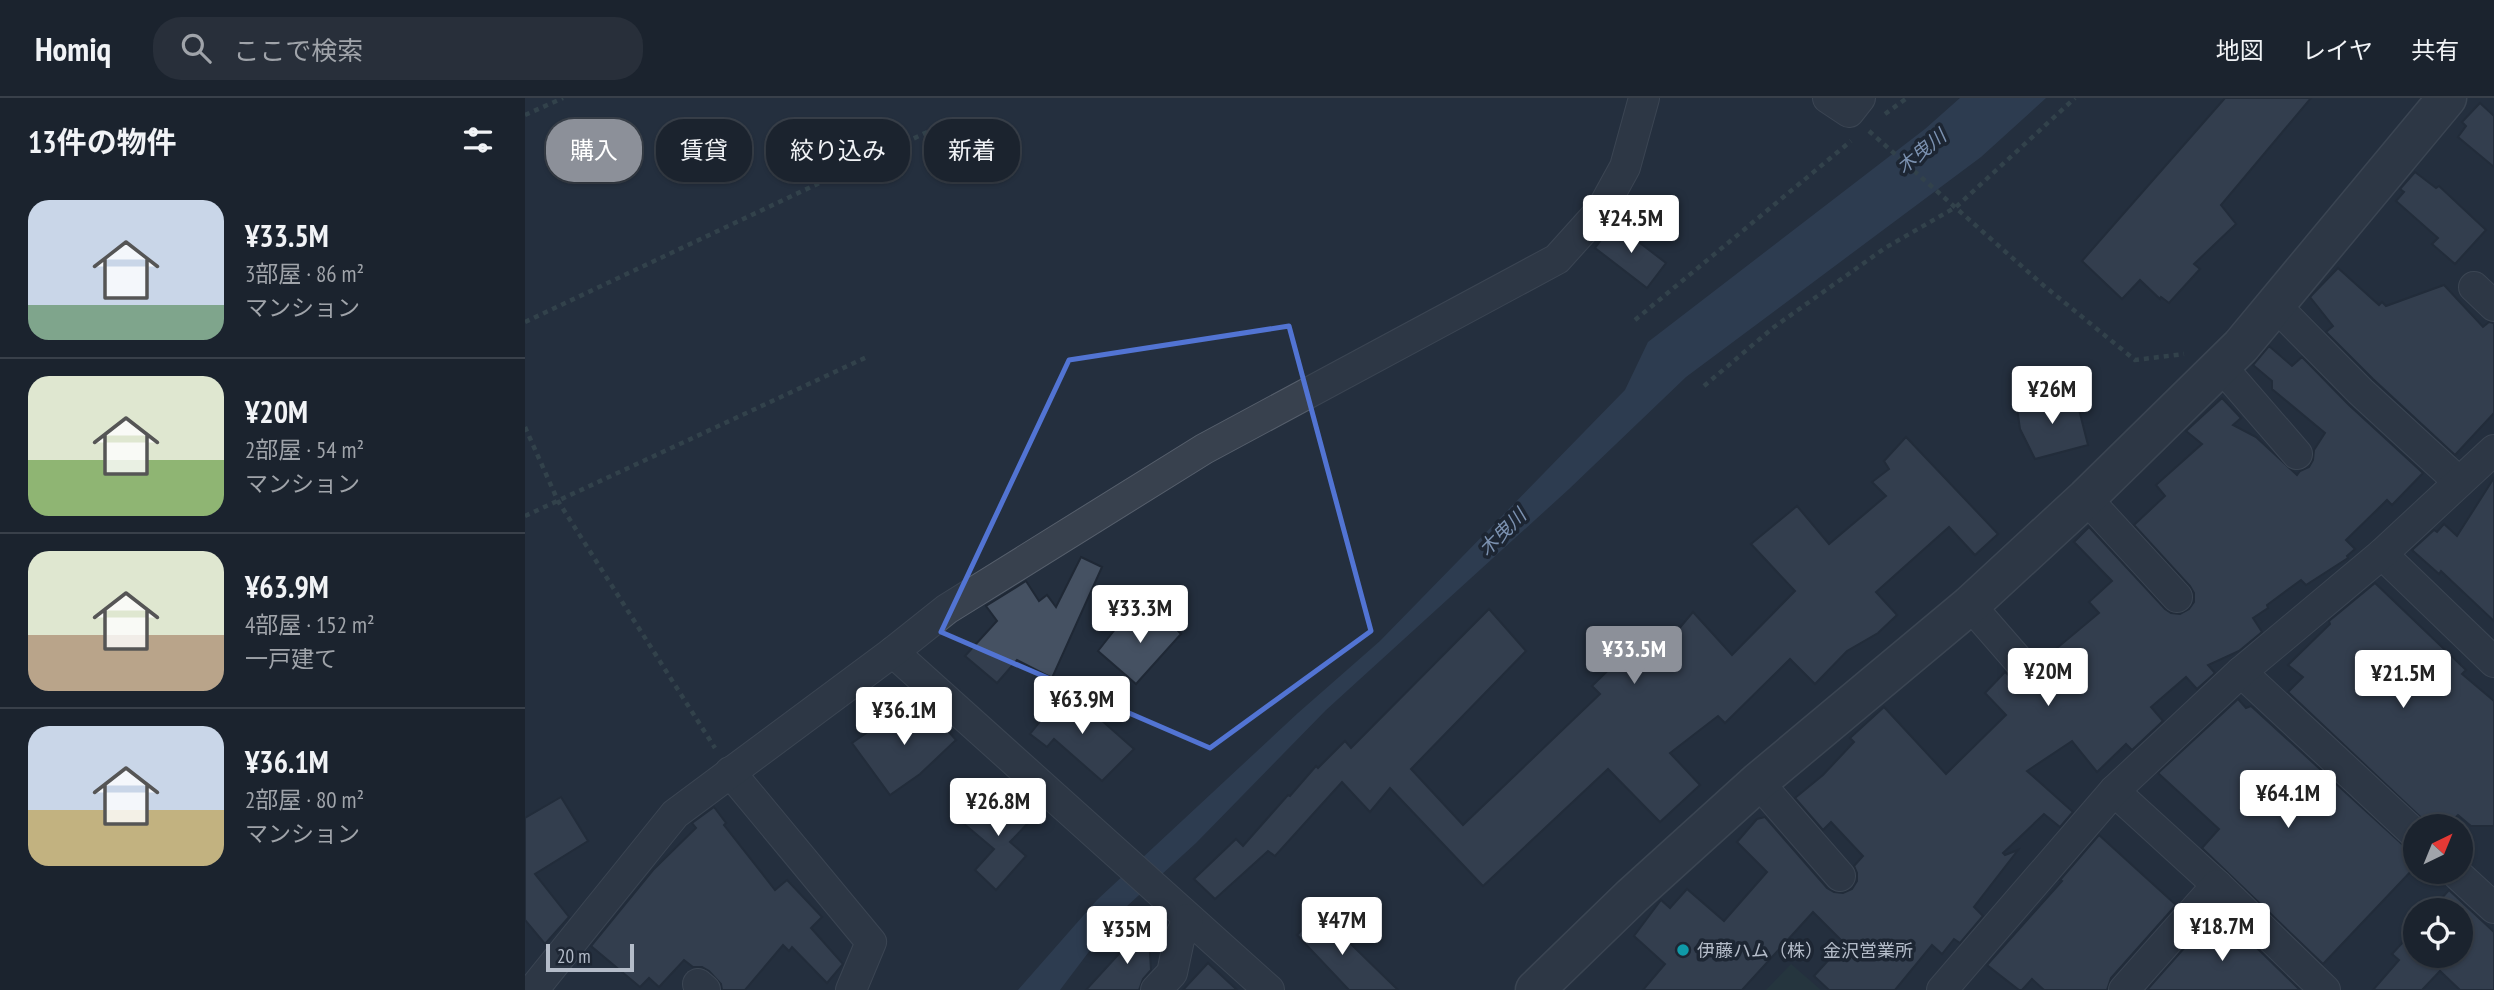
<!DOCTYPE html>
<html lang="ja">
<head>
<meta charset="utf-8">
<style>
	:root { --surface:#1b232e; --page:#282f3a; --text:#f1f3f6; --muted:#a0a4aa; --line:#39404a; --accent:#8c9099 }
	body { margin:0; font-family:"PT Sans Narrow","Noto Sans JP",sans-serif; background:var(--page); color:var(--text); height:100vh; display:flex; flex-direction:column; font-size:26px; white-space:nowrap }
	* { box-sizing:border-box; margin:0 }
	p { font-size:23px; color:var(--muted) }
	.icon { flex:none; width:38px; height:38px; fill:none; stroke:currentColor; stroke-width:2; stroke-linecap:round; stroke-linejoin:round }
	.map { position:relative; flex:1; overflow:hidden }
	.drawer { display:flex; flex-direction:column; background:var(--surface); width:525px }
	.drawer>* { flex:none }
	.guide { position:absolute; left:21px; top:21px; width:665px; height:63px; display:flex; gap:14px }
	.needle { width:46px; rotate:43deg }
	.buttons { position:absolute; left:1878px; top:716px; display:grid; gap:14px }
	.buttons a { display:grid; place-items:center; width:70px; height:70px; border-radius:50%; background:var(--surface); box-shadow:0 2px 5px #0004,0 0 0 2px var(--line); font-size:35px }
	.scale { position:absolute; left:21px; bottom:18px; width:88px; box-sizing:border-box; padding-left:7px; border:4px solid #b4bcc9; border-top:0; font-size:19px; line-height:24px; white-space:nowrap; color:#b4bcc9; -webkit-text-stroke:5px #1d2633; paint-order:stroke }
	.price { position:absolute; translate:-50% -60px; padding:0 16px; border-radius:7px; background:#fff; color:#222; font-size:23px; line-height:46px; filter:drop-shadow(0 2px 4px #0008) }
	.price::after { content:''; position:absolute; left:50%; top:42px; width:21px; height:16px; margin-left:-10px; background:inherit; clip-path:polygon(0 0,100% 0,50% 100%) }
	.price.on { background:var(--accent); color:#fff }
	ul { padding:0; list-style:none }
	li { display:flex; align-items:center; gap:21px; height:175px; padding:0 28px }
	li+li { border-top:2px solid var(--line) }
	li span { display:grid; place-items:center; flex:none; width:196px; height:140px; border-radius:21px; color:#555 }
	li>.icon { margin-inline-start:auto }
	span .icon { width:84px; height:84px; fill:#fffc; stroke-width:1 }
	li b { font-size:30px }
	h2 { display:flex; justify-content:space-between; align-items:center; height:84px; padding:0 28px; font-size:30px }
	.pill { padding:0 24px; border-radius:28px; background:var(--surface); box-shadow:0 2px 5px #0004,0 0 0 2px var(--line); font-size:24px; line-height:63px }
	.pill.on { background:var(--accent); color:#fff }
	header { display:flex; align-items:center; gap:42px; box-sizing:border-box; height:98px; padding:0 35px; background:var(--surface); border-bottom:2px solid var(--line) }
	header strong { font-size:33px }
	nav { display:flex; gap:38px; margin-inline-start:auto; font-size:24px }
	.search { width:490px; height:63px; background:var(--page); display:flex; align-items:center; gap:18px; box-sizing:border-box; padding:0 24px; border-radius:28px; color:var(--muted); font-size:26px }
	main { display:flex; flex:1; min-height:0 }
	.map>svg:first-child { display:block }
	.green { fill:#263c3f }
	.water { fill:#394c67 }
	.building { fill:#455162; stroke:#1f2835; stroke-width:2 }
	.lines { fill:none; stroke-linecap:round; stroke-linejoin:round }
	.minor-casing { stroke:#565f6c; stroke-width:32 }
	.tertiary-casing { stroke:#565f6c; stroke-width:41 }
	.path { stroke:#44595c; stroke-width:4.5; stroke-dasharray:5 5; stroke-linecap:butt }
	.minor { stroke:#38414e; stroke-width:30 }
	.tertiary { stroke:#38414e; stroke-width:38 }
	.marked { fill:none; stroke:#5274d3; stroke-width:5; stroke-linejoin:round }
	.culture-dot { fill:#0f9aa8; stroke:#1d2633; stroke-width:2.5 }
	.labels { text-anchor:middle; dominant-baseline:central; stroke-width:7; stroke-linejoin:round; paint-order:stroke }
	.poi-label { font-size:18px; fill:#b4bcc9; stroke:#1d2633; text-anchor:start }
	.water-label { font-size:19px; font-style:italic; fill:#7c92b1; stroke:#1d2633 }
</style>
</head>
<body>
<header>
<strong>Homiq</strong>
<div class="search"><svg class="icon" aria-label="search" viewBox="0 0 24 24"><circle cx="10" cy="10" r="6"/><path d="M15 15l6 6"/></svg>ここで検索</div>
<nav><a>地図</a><a>レイヤ</a><a>共有</a></nav>
</header>
<main>
<section class="drawer">
<h2>13件の物件<svg class="icon" aria-label="filters" viewBox="0 0 24 24"><path d="M4 7h16M4 17h16"/><circle cx="9" cy="7" r="2"/><circle cx="15" cy="17" r="2"/></svg></h2>
<ul>
<li><span style="background:linear-gradient(#c9d6e8 75%,#7fa58c 0)"><svg class="icon" aria-label="home" viewBox="0 0 24 24"><path d="M3 11l9-7 9 7M6 9v11h12V9"/></svg></span><div><b>¥33.5M</b><p>3部屋 · 86 m²</p><p>マンション</p></div></li>
<li><span style="background:linear-gradient(#dfe7d0 60%,#8fb573 0)"><svg class="icon" aria-label="home" viewBox="0 0 24 24"><path d="M3 11l9-7 9 7M6 9v11h12V9"/></svg></span><div><b>¥20M</b><p>2部屋 · 54 m²</p><p>マンション</p></div></li>
<li><span style="background:linear-gradient(#dfe7d0 60%,#b9a48a 0)"><svg class="icon" aria-label="home" viewBox="0 0 24 24"><path d="M3 11l9-7 9 7M6 9v11h12V9"/></svg></span><div><b>¥63.9M</b><p>4部屋 · 152 m²</p><p>一戸建て</p></div></li>
<li><span style="background:linear-gradient(#c9d6e8 60%,#c2b280 0)"><svg class="icon" aria-label="home" viewBox="0 0 24 24"><path d="M3 11l9-7 9 7M6 9v11h12V9"/></svg></span><div><b>¥36.1M</b><p>2部屋 · 80 m²</p><p>マンション</p></div></li>
</ul>
</section>
<div class="map">
<svg width="1969" height="892" viewBox="0 0 1969 892">
	<rect width="100%" height="100%" fill="#242f3e"/>
	<!-- green -->
	<path class="green" d="M 1266,866 L 1296,892 L 1241,892 Z"/>
	<!-- water -->
	<path class="water" d="M 1435,0 L 1521,0 L 1456,59 L 1161,279 L 1044,391 L 801,612 L 671,745 L 590,819 L 535,892 L 493,892 L 572,802 L 773,615 L 855,543 L 1100,292 L 1123,244 L 1400,31 Z"/>
	<!-- building -->
	<g class="building">
		<path d="M 1700,0 L 1786,0 L 1696,107 L 1711,126 L 1669,166 L 1675,171 L 1644,205 L 1636,199 L 1635,201 L 1615,182 L 1597,201 L 1557,163 Z"/>
		<path d="M 1955,5 L 1969,18 L 1969,69 L 1933,39 L 1941,28 L 1937,24 Z"/>
		<path d="M 1890,74 L 1911,90 L 1914,88 L 1961,132 L 1930,166 L 1907,146 L 1913,140 L 1871,103 L 1879,94 L 1875,91 Z"/>
		<path d="M 1089,125 L 1141,165 L 1122,190 L 1070,150 Z"/>
		<path d="M 1813,170 L 1854,207 L 1857,204 L 1861,208 L 1919,187 L 1958,229 L 1964,224 L 1969,225 L 1969,315 L 1930,357 L 1848,281 L 1801,234 L 1808,228 L 1785,199 Z"/>
		<path d="M 1744,248 L 1767,268 L 1777,259 L 1824,307 L 1898,375 L 1867,407 L 1862,402 L 1821,442 L 1830,451 L 1822,458 L 1823,460 L 1781,487 L 1776,482 L 1742,507 L 1743,510 L 1728,520 L 1737,534 L 1714,553 L 1683,567 L 1690,575 L 1672,591 L 1661,579 L 1626,609 L 1638,623 L 1607,652 L 1601,646 L 1572,674 L 1547,643 L 1502,673 L 1548,714 L 1535,729 L 1519,716 L 1478,755 L 1480,757 L 1493,752 L 1449,809 L 1458,818 L 1435,845 L 1429,841 L 1417,856 L 1407,847 L 1370,892 L 1304,892 L 1289,878 L 1319,845 L 1288,814 L 1217,892 L 1118,892 L 1140,866 L 1109,838 L 1136,802 L 1145,810 L 1162,791 L 1199,823 L 1242,774 L 1212,744 L 1232,721 L 1240,719 L 1302,790 L 1309,794 L 1318,795 L 1327,791 L 1332,783 L 1332,775 L 1329,768 L 1338,758 L 1306,724 L 1298,732 L 1270,700 L 1298,677 L 1329,644 L 1325,640 L 1359,609 L 1421,676 L 1481,617 L 1460,595 L 1480,574 L 1496,588 L 1510,583 L 1516,574 L 1532,561 L 1526,555 L 1574,515 L 1564,504 L 1587,483 L 1549,444 L 1564,429 L 1640,511 L 1646,515 L 1655,516 L 1664,511 L 1669,504 L 1669,495 L 1665,488 L 1609,427 L 1640,398 L 1631,387 L 1677,346 L 1661,333 L 1697,300 L 1716,320 L 1708,327 L 1731,339 L 1772,377 L 1775,373 L 1784,369 L 1788,362 L 1789,352 L 1800,335 L 1747,291 L 1747,283 L 1728,267 Z"/>
		<path d="M 1550,296 L 1563,347 L 1510,361 L 1495,331 L 1492,310 Z"/>
		<path d="M 1381,339 L 1473,436 L 1450,457 L 1424,429 L 1351,494 L 1372,517 L 1353,535 L 1322,553 L 1290,586 L 1265,561 L 1200,625 L 1193,618 L 1145,655 L 1175,687 L 1135,724 L 1083,671 L 958,788 L 865,690 L 845,714 L 817,684 L 750,758 L 743,753 L 690,801 L 669,781 L 711,741 L 718,748 L 763,697 L 765,698 L 791,668 L 793,670 L 820,643 L 826,650 L 964,511 L 1001,553 L 886,671 L 938,727 L 1075,596 L 1067,588 L 1108,548 L 1125,565 L 1168,514 L 1207,557 L 1270,493 L 1226,446 L 1272,408 L 1304,446 L 1361,398 L 1347,384 L 1364,371 L 1359,363 Z"/>
		<path d="M 1969,380 L 1969,523 L 1916,473 L 1914,476 L 1887,452 L 1909,432 L 1912,434 L 1919,426 L 1932,438 Z"/>
		<path d="M 556,459 L 577,469 L 527,580 L 492,562 L 472,585 L 440,558 L 472,523 L 461,508 L 501,483 L 514,503 L 522,497 L 531,509 Z"/>
		<path d="M 1850,485 L 1941,572 L 1937,576 L 1969,603 L 1969,728 L 1946,728 L 1933,717 L 1921,728 L 1905,728 L 1763,594 L 1778,579 L 1763,567 L 1805,526 L 1804,523 Z"/>
		<path d="M 631,509 L 656,536 L 611,586 L 573,553 L 595,525 L 603,532 Z"/>
		<path d="M 541,591 L 609,651 L 577,683 L 529,641 L 522,649 L 505,636 Z"/>
		<path d="M 1713,601 L 1721,610 L 1726,608 L 1890,758 L 1890,769 L 1798,866 L 1677,750 L 1694,731 L 1633,675 Z"/>
		<path d="M 397,604 L 431,642 L 395,676 L 365,697 L 327,645 L 367,617 L 371,623 Z"/>
		<path d="M 469,693 L 504,724 L 485,744 L 501,758 L 471,792 L 450,772 L 469,751 L 438,725 Z"/>
		<path d="M 36,699 L 63,743 L 10,776 L 44,819 L 20,846 L 0,822 L 0,720 Z"/>
		<path d="M 189,709 L 201,725 L 199,727 L 250,792 L 262,782 L 297,819 L 286,830 L 318,866 L 302,885 L 267,849 L 264,853 L 258,847 L 220,892 L 197,892 L 196,886 L 184,873 L 177,869 L 168,869 L 159,862 L 134,889 L 124,880 L 115,889 L 66,848 L 128,772 L 171,730 L 167,725 Z"/>
		<path d="M 1574,737 L 1651,807 L 1586,880 L 1582,892 L 1519,892 L 1507,881 L 1497,892 L 1494,892 L 1462,867 L 1537,783 L 1535,782 Z"/>
		<path d="M 1924,792 L 1969,834 L 1969,892 L 1935,892 L 1915,873 L 1897,892 L 1848,892 L 1874,862 L 1867,856 L 1890,831 L 1890,858 L 1936,858 L 1936,812 L 1906,812 Z"/>
		<path d="M 1693,812 L 1774,891 L 1774,892 L 1622,892 Z"/>
		<path d="M 793,814 L 873,892 L 824,892 L 772,837 Z"/>
		<path d="M 623,824 L 626,872 L 618,881 L 614,892 L 561,892 Z"/>
		<path d="M 683,865 L 712,892 L 658,892 Z"/>
	</g>
	<g class="lines">
		<!-- minor casing -->
		<g class="minor-casing">
			<g id="minor">
				<path d="M 1303,0 L 1324,14 L 1335,0"/>
				<path d="M 1949,189 L 1969,208"/>
				<path d="M 1750,207 L 1836,294 L 1934,384"/>
				<path d="M 1695,267 L 1772,356"/>
				<path d="M 1561,400 L 1652,499"/>
				<path d="M 1857,456 L 1969,564"/>
				<path d="M 1445,507 L 1499,569"/>
				<path d="M 368,554 L 744,892"/>
				<path d="M 1716,574 L 1890,736"/>
				<path d="M 205,674 L 346,844 L 326,892"/>
				<path d="M 1233,684 L 1315,778"/>
				<path d="M 1589,693 L 1692,787"/>
				<path d="M 1930,774 L 1969,810"/>
				<path d="M 173,886 L 180,892"/>
				<path d="M 8,892 L 150,716 L 368,554 L 422,511 L 679,351 L 1032,161 L 1077,111 L 1100,69 L 1119,0"/>
				<path d="M 631,892 L 647,875 L 654,842 L 663,821"/>
				<path d="M 1417,892 L 1589,693 L 1716,574 L 1857,456 L 1969,352"/>
				<path d="M 1599,892 L 1692,787 L 1800,892"/>
			</g>
		</g>
		<!-- tertiary casing -->
		<g class="tertiary-casing">
			<path id="tertiary" d="M 1010,892 L 1107,798 L 1233,684 L 1445,507 L 1561,400 L 1716,248 L 1922,0"/>
		</g>
		<!-- path -->
		<g class="path">
			<path d="M 1360,16 L 1382,0"/>
			<path d="M 0,17 L 38,0"/>
			<path d="M 1344,33 L 1518,187 L 1610,262 L 1659,256"/>
			<path d="M 1110,222 L 1326,43"/>
			<path d="M 0,224 L 432,20"/>
			<path d="M 1179,288 L 1249,229 L 1360,150 L 1431,109 L 1550,0"/>
			<path d="M 0,329 L 33,403 L 190,650"/>
			<path d="M 0,418 L 344,258"/>
		</g>
		<!-- minor -->
		<use href="#minor" class="minor"/>
		<!-- tertiary -->
		<use href="#tertiary" class="tertiary"/>
	</g>
	<!-- marked area -->
	<path d="M0 0H1969V892H0ZM 764,228 L 846,533 L 685,650 L 416,534 L 544,262 Z" fill="#242f3e" fill-opacity=".55" fill-rule="evenodd"/>
	<path class="marked" d="M 764,228 L 846,533 L 685,650 L 416,534 L 544,262 Z"/>
	<!-- markers -->
	<circle class="culture-dot" cx="1158" cy="852" r="7"/>
	<g class="labels">
		<!-- poi labels -->
		<g class="poi-label">
			<text x="1172" y="852">伊藤ハム（株）金沢営業所</text>
		</g>
		<!-- water labels -->
		<g class="water-label">
			<text transform="translate(1396 53) rotate(-39)">木曳川</text>
			<text transform="translate(977 434) rotate(-45)">木曳川</text>
		</g>
	</g>
</svg>
<div class="buttons">
<a><svg class="needle" viewBox="-14 -14 28 28"><path d="M0-13l5 13h-10z" fill="#e53935"/><path d="M0 13l5-13h-10z" fill="#a0a4aa"/></svg></a>
<a><svg class="icon" aria-label="locate" viewBox="0 0 24 24"><circle cx="12" cy="12" r="6"/><path d="M12 2v4M12 18v4M2 12h4M18 12h4"/></svg></a>
</div>
<div class="scale">20 m</div>
<b class="price" style="left:1106px;top:157px">¥24.5M</b>
<b class="price" style="left:1527px;top:328px">¥26M</b>
<b class="price" style="left:615px;top:547px">¥33.3M</b>
<b class="price on" style="left:1109px;top:588px">¥33.5M</b>
<b class="price" style="left:1523px;top:610px">¥20M</b>
<b class="price" style="left:1878px;top:612px">¥21.5M</b>
<b class="price" style="left:557px;top:638px">¥63.9M</b>
<b class="price" style="left:379px;top:649px">¥36.1M</b>
<b class="price" style="left:1763px;top:732px">¥64.1M</b>
<b class="price" style="left:473px;top:740px">¥26.8M</b>
<b class="price" style="left:817px;top:859px">¥47M</b>
<b class="price" style="left:1697px;top:865px">¥18.7M</b>
<b class="price" style="left:602px;top:868px">¥35M</b>
<div class="guide">
<a class="pill on">購入</a>
<a class="pill">賃貸</a>
<a class="pill">絞り込み</a>
<a class="pill">新着</a>
</div>
</div>
</main>
</body>
</html>
